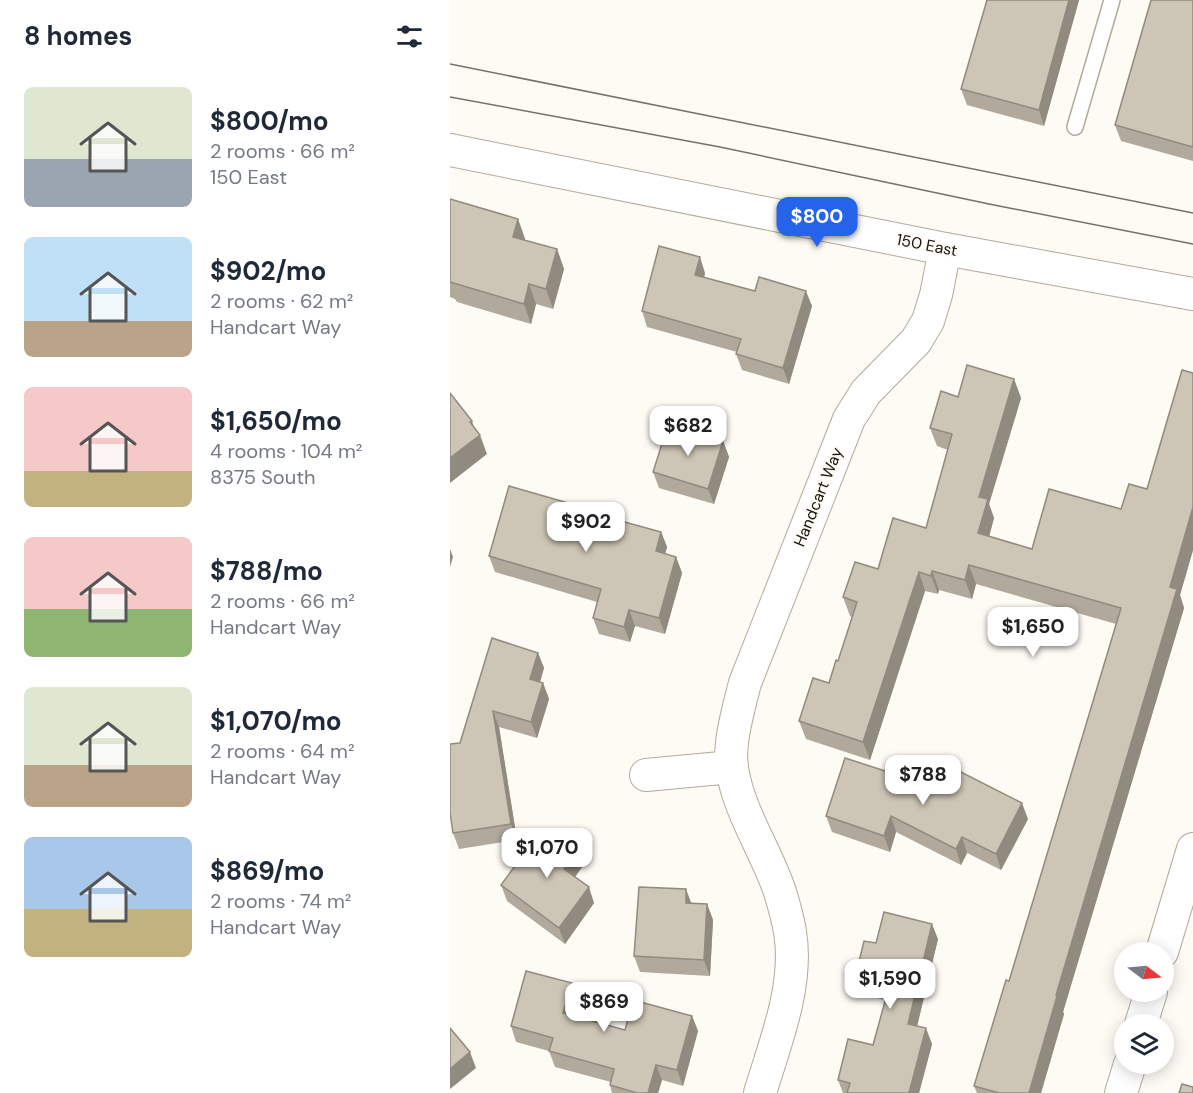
<!DOCTYPE html>
<html lang="en">
<head>
<meta charset="utf-8">
<style>
	:root { --surface:#fff; --page:#f6f6f7; --text:#1f2937; --muted:#747a83; --accent:#2563eb }
	body { margin:0; font-family:"DM Sans",sans-serif; background:var(--page); color:var(--text); height:100vh; display:flex; flex-direction:column; font-size:22px; white-space:nowrap }
	* { box-sizing:border-box; margin:0 }
	p { font-size:20px; color:var(--muted) }
	.icon { flex:none; width:33px; height:33px; fill:none; stroke:currentColor; stroke-width:2; stroke-linecap:round; stroke-linejoin:round }
	.map { position:relative; flex:1; overflow:hidden }
	.sheet { display:flex; flex-direction:column; background:var(--surface); width:450px }
	.sheet>* { flex:none }
	.needle { width:39px; rotate:106deg }
	.buttons { position:absolute; left:664px; top:942px; display:grid; gap:12px }
	.buttons a { display:grid; place-items:center; width:60px; height:60px; border-radius:50%; background:var(--surface); box-shadow:0 3px 15px #0003; font-size:30px }
	.price { position:absolute; translate:-50% -51px; padding:0 14px; border-radius:12px; background:#fff; color:#222; font-size:20px; line-height:39px; filter:drop-shadow(0 2px 3px #0008) }
	.price::after { content:''; position:absolute; left:50%; top:36px; width:18px; height:14px; margin-left:-9px; background:inherit; clip-path:polygon(0 0,100% 0,50% 100%) }
	.price.selected { background:var(--accent); color:#fff }
	ul { padding:0; list-style:none }
	li { display:flex; align-items:center; gap:18px; height:150px; padding:0 24px }
	li span { display:grid; place-items:center; flex:none; width:168px; height:120px; border-radius:9px; color:#555 }
	li>.icon { margin-inline-start:auto }
	span .icon { width:72px; height:72px; fill:#fffc; stroke-width:1 }
	li b { font-size:26px }
	h2 { display:flex; justify-content:space-between; align-items:center; height:72px; padding:0 24px; font-size:26px }
	main { display:flex; flex:1; min-height:0 }
	.map>svg:first-child { display:block }
	.lines { fill:none; stroke-linecap:round; stroke-linejoin:round }
	.lane-casing { stroke:#b2aa9b; stroke-width:18 }
	.street-casing { stroke:#b2aa9b; stroke-width:34 }
	.lane { stroke:#fff; stroke-width:15 }
	.street { stroke:#fff; stroke-width:32 }
	.tram { stroke:#74716b; stroke-width:1.5 }
	.wall { fill:#b0a99c }
	.shaded-wall { fill:#908a7f }
	.building { fill:#cdc5b5; stroke:#908a7f; stroke-width:1.5 }
	.labels { text-anchor:middle; dominant-baseline:central; stroke-width:4.5; stroke-linejoin:round; paint-order:stroke }
	.street-label { font-size:16px; fill:#16130e; stroke:#fefbf4 }
</style>
</head>
<body>
<main>
<section class="sheet">
<h2>8 homes<svg class="icon" aria-label="filters" viewBox="0 0 24 24"><path d="M4 7h16M4 17h16"/><circle cx="9" cy="7" r="2"/><circle cx="15" cy="17" r="2"/></svg></h2>
<ul>
<li><span style="background:linear-gradient(#dfe7d0 60%,#9aa5b1 0)"><svg class="icon" aria-label="home" viewBox="0 0 24 24"><path d="M3 11l9-7 9 7M6 9v11h12V9"/></svg></span><div><b>$800/mo</b><p>2 rooms · 66 m²</p><p>150 East</p></div></li>
<li><span style="background:linear-gradient(#bfe0f5 70%,#b9a48a 0)"><svg class="icon" aria-label="home" viewBox="0 0 24 24"><path d="M3 11l9-7 9 7M6 9v11h12V9"/></svg></span><div><b>$902/mo</b><p>2 rooms · 62 m²</p><p>Handcart Way</p></div></li>
<li><span style="background:linear-gradient(#f6c9c9 70%,#c2b280 0)"><svg class="icon" aria-label="home" viewBox="0 0 24 24"><path d="M3 11l9-7 9 7M6 9v11h12V9"/></svg></span><div><b>$1,650/mo</b><p>4 rooms · 104 m²</p><p>8375 South</p></div></li>
<li><span style="background:linear-gradient(#f6c9c9 60%,#8fb573 0)"><svg class="icon" aria-label="home" viewBox="0 0 24 24"><path d="M3 11l9-7 9 7M6 9v11h12V9"/></svg></span><div><b>$788/mo</b><p>2 rooms · 66 m²</p><p>Handcart Way</p></div></li>
<li><span style="background:linear-gradient(#dfe7d0 65%,#b9a48a 0)"><svg class="icon" aria-label="home" viewBox="0 0 24 24"><path d="M3 11l9-7 9 7M6 9v11h12V9"/></svg></span><div><b>$1,070/mo</b><p>2 rooms · 64 m²</p><p>Handcart Way</p></div></li>
<li><span style="background:linear-gradient(#a9c7e8 60%,#c2b280 0)"><svg class="icon" aria-label="home" viewBox="0 0 24 24"><path d="M3 11l9-7 9 7M6 9v11h12V9"/></svg></span><div><b>$869/mo</b><p>2 rooms · 74 m²</p><p>Handcart Way</p></div></li>
</ul>
</section>
<div class="map">
<svg width="743" height="1093" viewBox="0 0 743 1093">
	<rect width="100%" height="100%" fill="#fefbf4"/>
	<g class="lines">
		<!-- lane casing -->
		<g class="lane-casing">
			<path id="lane" d="M 625,127 L 662,0"/>
		</g>
		<!-- street casing -->
		<g class="street-casing">
			<g id="street">
				<path d="M 0,150 L 495,249 L 743,294"/>
				<path d="M 196,775 L 282,767"/>
				<path d="M 712,952 L 743,849"/>
				<path d="M 691,1024 L 701,992"/>
				<path d="M 310,1093 C 325,1043 349,985 340,932 C 338,919 334,905 330,892 C 316,850 289,813 282,768 C 278,744 289,707 295,683 L 399,419 L 416,392 L 466,341 L 478,321 L 486,295 L 495,249"/>
				<path d="M 671,1093 L 680,1064"/>
			</g>
		</g>
		<!-- lane -->
		<use href="#lane" class="lane"/>
		<!-- street -->
		<use href="#street" class="street"/>
		<!-- tram -->
		<g class="tram">
			<path d="M 0,64 L 743,213"/>
			<path d="M 0,97 L 270,147 L 539,204 L 743,244"/>
		</g>
	</g>
	<!-- wall -->
	<g class="wall">
		<path d="M 629,0 L 594,126 L 517,105 L 511,89 Z"/>
		<path d="M 743,0 L 743,161 L 671,141 L 665,125 Z"/>
		<path d="M 0,199 L 68,219 L 75,239 L 75,240 L 107,249 L 114,269 L 103,309 L 86,304 L 81,324 L 7,302 L 5,299 L 0,297 Z"/>
		<path d="M 255,273 L 254,278 L 362,306 L 339,384 L 292,370 L 286,354 L 287,352 L 197,327 L 192,311 Z"/>
		<path d="M 743,373 L 743,550 L 730,595 L 734,608 L 613,1012 L 614,1014 L 591,1093 L 527,1093 L 524,1086 L 559,981 L 666,624 L 526,584 L 522,599 L 489,590 L 488,594 L 475,591 L 420,760 L 356,739 L 349,721 L 379,683 L 388,661 L 402,617 L 400,616 L 393,597 L 428,569 L 476,528 L 498,450 L 487,446 L 480,428 L 508,397 L 564,379 L 571,398 L 539,504 L 544,518 L 539,536 L 582,549 L 671,509 L 697,489 Z"/>
		<path d="M 273,441 L 279,457 L 264,504 L 209,488 L 203,472 Z"/>
		<path d="M 133,510 L 211,532 L 217,547 L 215,554 L 226,557 L 232,573 L 215,634 L 185,626 L 180,642 L 149,634 L 143,618 L 147,602 L 45,572 L 39,556 Z"/>
		<path d="M 88,653 L 94,668 L 90,682 L 93,683 L 99,699 L 87,738 L 49,727 L 67,840 L 9,849 L 3,833 L 10,743 Z"/>
		<path d="M 395,758 L 578,819 L 551,870 L 517,853 L 511,865 L 446,832 L 440,852 L 382,832 L 376,816 Z"/>
		<path d="M 132,867 L 125,877 L 144,903 L 115,944 L 57,901 L 51,885 Z"/>
		<path d="M 242,903 L 257,904 L 263,920 L 260,976 L 190,972 L 184,956 Z"/>
		<path d="M 488,939 L 467,1026 L 482,1044 L 469,1093 L 393,1093 L 388,1080 L 423,1045 L 435,1000 L 411,994 L 405,978 L 426,943 Z"/>
		<path d="M 122,983 L 128,999 L 123,1016 L 175,1030 L 242,1016 L 248,1031 L 233,1086 L 212,1080 L 208,1093 L 162,1093 L 160,1085 L 161,1082 L 105,1067 L 99,1051 L 66,1042 L 61,1026 Z"/>
	</g>
	<!-- shaded-wall -->
	<g class="shaded-wall">
		<path d="M 619,0 L 629,0 L 594,126 L 589,110 Z"/>
		<path d="M 68,219 L 75,239 L 70,257 L 63,237 Z"/>
		<path d="M 107,249 L 114,269 L 103,309 L 96,289 Z"/>
		<path d="M 250,257 L 255,273 L 251,291 L 245,275 Z"/>
		<path d="M 79,284 L 86,304 L 81,324 L 74,304 Z"/>
		<path d="M 356,291 L 362,306 L 339,384 L 333,368 Z"/>
		<path d="M 564,379 L 571,398 L 539,504 L 544,518 L 535,552 L 528,533 L 529,497 Z"/>
		<path d="M 22,421 L 27,437 L 30,435 L 37,454 L 0,483 L 0,458 L 20,422 Z"/>
		<path d="M 273,441 L 279,457 L 264,504 L 258,489 Z"/>
		<path d="M 743,507 L 743,550 L 730,595 L 734,608 L 613,1012 L 614,1014 L 591,1093 L 579,1093 L 720,587 Z"/>
		<path d="M 211,532 L 217,547 L 211,567 L 206,551 Z"/>
		<path d="M 0,549 L 3,557 L 0,567 Z"/>
		<path d="M 226,557 L 232,573 L 215,634 L 209,618 Z"/>
		<path d="M 519,565 L 526,584 L 522,599 L 515,580 Z"/>
		<path d="M 482,571 L 489,590 L 488,594 L 481,576 Z"/>
		<path d="M 469,572 L 475,591 L 420,760 L 413,742 Z"/>
		<path d="M 179,610 L 185,626 L 180,642 L 174,627 Z"/>
		<path d="M 88,653 L 94,668 L 86,695 L 80,679 Z"/>
		<path d="M 93,683 L 99,699 L 87,738 L 81,722 Z"/>
		<path d="M 43,711 L 49,727 L 67,840 L 61,824 Z"/>
		<path d="M 572,803 L 578,819 L 551,870 L 546,854 Z"/>
		<path d="M 441,816 L 446,832 L 440,852 L 434,836 Z"/>
		<path d="M 512,837 L 517,853 L 511,865 L 506,849 Z"/>
		<path d="M 126,852 L 132,867 L 120,884 L 114,869 Z"/>
		<path d="M 139,887 L 144,903 L 115,944 L 109,928 Z"/>
		<path d="M 236,889 L 242,905 L 236,903 Z"/>
		<path d="M 257,904 L 263,920 L 260,976 L 254,960 Z"/>
		<path d="M 482,924 L 488,939 L 464,1039 L 458,1024 Z"/>
		<path d="M 122,983 L 128,999 L 119,1029 L 113,1013 Z"/>
		<path d="M 242,1016 L 248,1031 L 233,1086 L 227,1070 Z"/>
		<path d="M 476,1028 L 482,1044 L 469,1093 L 459,1093 Z"/>
		<path d="M 20,1052 L 26,1068 L 0,1089 L 0,1069 Z"/>
		<path d="M 206,1065 L 212,1080 L 208,1093 L 198,1093 Z"/>
	</g>
	<!-- building -->
	<g class="building">
		<path d="M 537,0 L 619,0 L 589,110 L 511,89 Z"/>
		<path d="M 701,0 L 743,0 L 743,147 L 665,125 Z"/>
		<path d="M 0,199 L 68,219 L 63,237 L 107,249 L 96,289 L 79,284 L 74,304 L 0,282 Z"/>
		<path d="M 209,246 L 250,257 L 245,275 L 305,291 L 309,277 L 356,291 L 333,368 L 286,354 L 291,339 L 192,311 Z"/>
		<path d="M 517,365 L 564,379 L 529,497 L 538,499 L 528,533 L 582,549 L 599,489 L 671,509 L 679,484 L 697,489 L 732,370 L 743,373 L 743,507 L 720,587 L 727,589 L 606,995 L 607,996 L 579,1093 L 549,1093 L 524,1086 L 556,980 L 559,981 L 671,608 L 519,565 L 515,580 L 482,571 L 481,576 L 469,572 L 413,742 L 349,721 L 363,678 L 379,683 L 386,660 L 388,661 L 407,602 L 393,597 L 405,562 L 428,569 L 443,518 L 476,528 L 502,434 L 480,428 L 491,391 L 508,397 Z"/>
		<path d="M 0,393 L 22,421 L 20,422 L 30,435 L 0,458 Z"/>
		<path d="M 218,425 L 273,441 L 258,489 L 203,472 Z"/>
		<path d="M 59,486 L 132,507 L 131,510 L 211,532 L 206,551 L 226,557 L 209,618 L 179,610 L 174,627 L 143,618 L 151,589 L 39,556 Z"/>
		<path d="M 42,638 L 88,653 L 80,679 L 93,683 L 81,722 L 43,711 L 61,824 L 3,833 L 0,812 L 0,744 L 10,743 Z"/>
		<path d="M 395,758 L 494,790 L 505,769 L 572,803 L 546,854 L 512,837 L 506,849 L 441,816 L 434,836 L 376,816 Z"/>
		<path d="M 89,833 L 101,833 L 126,852 L 114,869 L 139,887 L 109,928 L 51,885 Z"/>
		<path d="M 189,887 L 236,889 L 236,903 L 257,904 L 254,960 L 184,956 Z"/>
		<path d="M 434,912 L 482,924 L 458,1024 L 476,1028 L 459,1093 L 397,1093 L 400,1083 L 388,1080 L 398,1039 L 423,1045 L 439,987 L 405,978 L 414,941 L 426,943 Z"/>
		<path d="M 76,971 L 122,983 L 113,1013 L 175,1030 L 183,1000 L 242,1016 L 227,1070 L 206,1065 L 198,1093 L 187,1093 L 160,1085 L 164,1069 L 99,1051 L 103,1038 L 61,1026 Z"/>
		<path d="M 0,1028 L 20,1052 L 0,1069 Z"/>
		<path d="M 732,1084 L 743,1087 L 743,1093 L 729,1093 Z"/>
	</g>
	<g class="labels">
		<!-- street labels -->
		<g class="street-label">
			<text transform="translate(477 245) rotate(11)">150 East</text>
			<text transform="translate(368 497) rotate(-68)">Handcart Way</text>
		</g>
	</g>
</svg>
<div class="buttons">
<a><svg class="needle" viewBox="-14 -14 28 28"><path d="M0-13l5 13h-10z" fill="#e53935"/><path d="M0 13l5-13h-10z" fill="#747a83"/></svg></a>
<a><svg class="icon" aria-label="layers" viewBox="0 0 24 24"><path d="M12 4l9 5-9 5-9-5zM3 14l9 5 9-5"/></svg></a>
</div>
<b class="price selected" style="left:367px;top:248px">$800</b>
<b class="price" style="left:238px;top:457px">$682</b>
<b class="price" style="left:136px;top:553px">$902</b>
<b class="price" style="left:583px;top:658px">$1,650</b>
<b class="price" style="left:473px;top:806px">$788</b>
<b class="price" style="left:97px;top:879px">$1,070</b>
<b class="price" style="left:440px;top:1010px">$1,590</b>
<b class="price" style="left:154px;top:1033px">$869</b>
</div>
</main>
</body>
</html>
